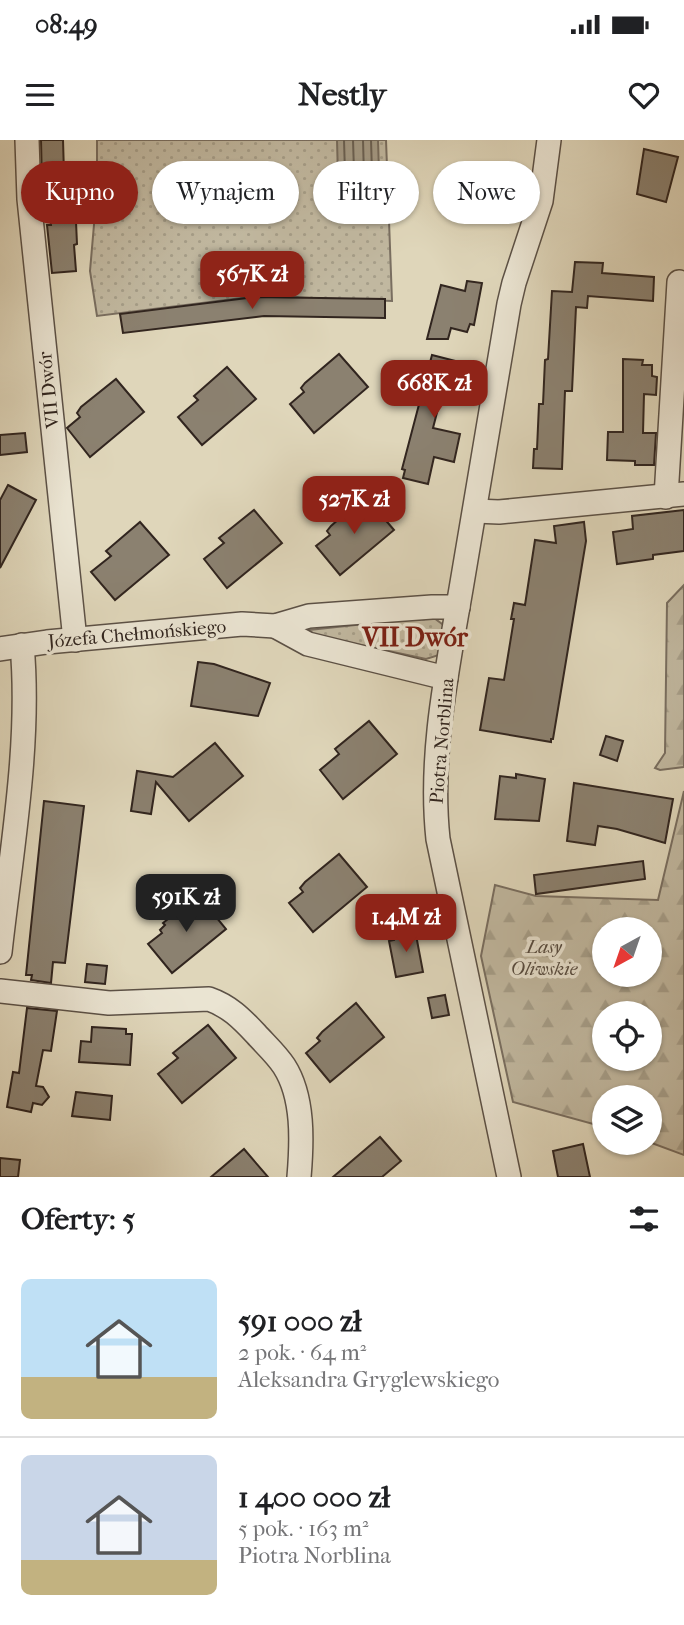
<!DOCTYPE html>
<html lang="pl">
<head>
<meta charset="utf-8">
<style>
	:root { --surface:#fff; --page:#f2f2f2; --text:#202124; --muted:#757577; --line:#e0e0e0; --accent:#8f2418 }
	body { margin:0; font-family:"IM FELL French Canon",serif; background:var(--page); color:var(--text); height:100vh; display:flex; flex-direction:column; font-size:26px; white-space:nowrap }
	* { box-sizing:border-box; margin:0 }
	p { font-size:23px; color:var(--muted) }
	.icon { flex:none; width:38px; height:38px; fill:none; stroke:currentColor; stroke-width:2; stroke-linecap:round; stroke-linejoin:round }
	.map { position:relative; height:1037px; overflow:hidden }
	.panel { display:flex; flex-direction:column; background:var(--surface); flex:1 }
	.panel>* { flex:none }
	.banner { position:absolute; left:21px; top:21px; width:642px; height:63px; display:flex; gap:14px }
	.needle { width:46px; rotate:220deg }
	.controls { position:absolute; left:592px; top:777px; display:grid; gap:14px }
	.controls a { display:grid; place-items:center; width:70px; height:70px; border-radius:50%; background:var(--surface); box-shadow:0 2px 5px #0004; font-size:35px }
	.price { position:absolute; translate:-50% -60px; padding:0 16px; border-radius:14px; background:var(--accent); color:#fff; font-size:23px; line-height:46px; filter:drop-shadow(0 2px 4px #0008) }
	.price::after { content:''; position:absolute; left:50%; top:42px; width:21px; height:16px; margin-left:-10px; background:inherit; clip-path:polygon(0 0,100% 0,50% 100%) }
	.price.selected { background:#222; color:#fff }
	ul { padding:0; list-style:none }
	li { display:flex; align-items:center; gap:21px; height:175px; padding:0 21px }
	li+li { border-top:2px solid var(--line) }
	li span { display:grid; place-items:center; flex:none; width:196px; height:140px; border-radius:10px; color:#555 }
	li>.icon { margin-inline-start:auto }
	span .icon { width:84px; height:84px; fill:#fffc; stroke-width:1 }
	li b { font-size:30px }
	h2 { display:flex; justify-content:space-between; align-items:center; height:84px; padding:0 21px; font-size:30px }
	.tag { padding:0 24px; border-radius:32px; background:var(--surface); box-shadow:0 2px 5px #0004; font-size:24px; line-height:63px }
	.tag.selected { background:var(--accent); color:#fff }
	.status { display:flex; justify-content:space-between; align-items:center; height:49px; padding:0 35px; background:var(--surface); direction:ltr }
	.status svg { height:19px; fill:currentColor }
	header { display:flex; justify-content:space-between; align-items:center; height:91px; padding:0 21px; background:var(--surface); font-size:32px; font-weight:700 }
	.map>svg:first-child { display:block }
	.green { fill:url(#green-dots); stroke:#796e60; stroke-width:2 }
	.forest { fill:url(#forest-firs); stroke:#796e60; stroke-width:2; fill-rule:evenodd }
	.water { fill:#a49a85; stroke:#766b5c; stroke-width:2 }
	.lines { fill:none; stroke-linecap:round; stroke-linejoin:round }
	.shore { stroke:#6a6052; stroke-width:2 }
	.building { fill:#8b8170; stroke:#31251f; stroke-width:2 }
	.minor-casing { stroke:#5c5146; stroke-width:26 }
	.minor { stroke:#eae4d2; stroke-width:23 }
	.labels { text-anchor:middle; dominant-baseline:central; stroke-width:7; stroke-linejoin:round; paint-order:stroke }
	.street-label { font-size:19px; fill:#31251f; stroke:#eae4d2 }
	.park-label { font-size:19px; font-style:italic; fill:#554a3f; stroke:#eae4d2 }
	.district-label { font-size:26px; font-weight:bold; fill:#7a1f14; stroke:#eae4d2 }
</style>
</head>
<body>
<div class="status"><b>08:49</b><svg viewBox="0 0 49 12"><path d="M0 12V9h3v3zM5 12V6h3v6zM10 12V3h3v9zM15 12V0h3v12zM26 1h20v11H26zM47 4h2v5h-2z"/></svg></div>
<header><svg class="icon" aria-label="menu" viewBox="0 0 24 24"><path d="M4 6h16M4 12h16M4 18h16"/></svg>Nestly<svg class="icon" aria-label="heart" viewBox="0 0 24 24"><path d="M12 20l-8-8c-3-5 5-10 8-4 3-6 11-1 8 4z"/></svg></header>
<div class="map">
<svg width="684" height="1037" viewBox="0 0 684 1037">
	<defs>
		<pattern id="green-dots" width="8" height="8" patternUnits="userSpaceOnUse" patternTransform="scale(1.75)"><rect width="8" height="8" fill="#c1b8a0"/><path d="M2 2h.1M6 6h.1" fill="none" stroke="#a69e89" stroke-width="1.8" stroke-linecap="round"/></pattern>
		<pattern id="forest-firs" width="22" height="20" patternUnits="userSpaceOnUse" patternTransform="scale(1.75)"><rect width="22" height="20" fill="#c1b8a0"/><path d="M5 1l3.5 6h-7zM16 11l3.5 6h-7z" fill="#a69e89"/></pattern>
	</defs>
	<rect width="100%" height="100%" fill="#dfd6ba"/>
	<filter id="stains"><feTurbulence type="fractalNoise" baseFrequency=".00286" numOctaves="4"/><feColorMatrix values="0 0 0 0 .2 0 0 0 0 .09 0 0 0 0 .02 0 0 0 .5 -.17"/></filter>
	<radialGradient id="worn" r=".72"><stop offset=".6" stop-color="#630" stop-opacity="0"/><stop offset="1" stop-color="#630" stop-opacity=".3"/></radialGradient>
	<!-- green -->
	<g class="green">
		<path d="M 97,0 L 386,0 L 392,161 L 258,156 L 97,176 L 90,131 L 97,50 Z"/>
		<path d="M 420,478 L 434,478 L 446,487 L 439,515 L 426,519 L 309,494 L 309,490 Z"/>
	</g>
	<!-- forest -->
	<g class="forest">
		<path d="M 684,445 L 684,627 L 660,630 L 655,628 L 665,613 L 667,463 Z"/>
		<path d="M 684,651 L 684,1015 L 649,1002 L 649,957 L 604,957 L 604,987 L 513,962 L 481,816 L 495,745 L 536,756 L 658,760 ZM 604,789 L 649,789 L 649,835 L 604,835 ZM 604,873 L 649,873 L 649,919 L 604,919 Z"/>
	</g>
	<!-- water -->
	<path class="water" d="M 337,0 L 378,0 L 380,65 L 378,72 L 341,74 L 343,47 L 338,37 Z"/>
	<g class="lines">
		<!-- shore -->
		<g class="shore">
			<path d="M 344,0 L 345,33 L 350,47 L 350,64 C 355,69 369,68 373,64 L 371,0"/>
			<path d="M 353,0 L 354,31 L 360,40 L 364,36 L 363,0"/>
		</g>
	</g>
	<!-- building -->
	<g class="building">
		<path d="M 41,0 L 63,0 L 64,33 L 68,33 L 73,82 L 76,82 L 77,104 L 74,105 L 76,131 L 52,133 L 47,85 L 51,85 L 50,75 L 57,74 L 56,42 L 42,43 Z"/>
		<path d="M 644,9 L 678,17 L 666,62 L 637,54 Z"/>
		<path d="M 575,122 L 603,123 L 602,133 L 654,137 L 653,161 L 588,156 L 587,168 L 576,167 L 572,251 L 565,251 L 562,329 L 533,328 L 534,309 L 537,309 L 539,264 L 543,264 L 545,220 L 548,219 L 552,151 L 572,152 Z"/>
		<path d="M 467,141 L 482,143 L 474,185 L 470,184 L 467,192 L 451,188 L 448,199 L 427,199 L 441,145 L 465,151 Z"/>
		<path d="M 255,157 L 385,159 L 385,178 L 264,176 L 123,193 L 120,174 Z"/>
		<path d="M 339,214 L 368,247 L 314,293 L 290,264 L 304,252 L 301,248 L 305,243 Z"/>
		<path d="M 432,215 L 471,225 L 464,253 L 453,250 L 451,259 L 441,257 L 433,288 L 460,294 L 454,322 L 434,317 L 428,344 L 403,338 L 405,330 L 402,329 Z"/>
		<path d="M 623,219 L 643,220 L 642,225 L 652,225 L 652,236 L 657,237 L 656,255 L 644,254 L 643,293 L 656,293 L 654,325 L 635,325 L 635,321 L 607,320 L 608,292 L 623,292 Z"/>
		<path d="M 227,227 L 256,259 L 202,305 L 178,277 L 198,260 L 194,256 Z"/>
		<path d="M 116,239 L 144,272 L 90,317 L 67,288 L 80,277 L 77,273 L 81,267 Z"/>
		<path d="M 25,293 L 27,312 L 0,315 L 0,295 Z"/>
		<path d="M 8,345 L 36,360 L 0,428 L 0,360 Z"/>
		<path d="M 365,356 L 394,390 L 340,435 L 316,406 L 330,395 L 327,391 L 331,386 Z"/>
		<path d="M 254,370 L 282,403 L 227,448 L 204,419 L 224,403 L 219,398 Z"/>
		<path d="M 684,370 L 684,411 L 653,415 L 653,419 L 617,424 L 613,392 L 633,389 L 632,376 Z"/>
		<path d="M 140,382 L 169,415 L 115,460 L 91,432 L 111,416 L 106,411 Z"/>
		<path d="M 584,382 L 586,401 L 553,599 L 551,599 L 551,602 L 480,590 L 489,538 L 504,540 L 514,479 L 511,479 L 514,463 L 525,465 L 535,400 L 556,403 L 554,386 Z"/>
		<path d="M 198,522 L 214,524 L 270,543 L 258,576 L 191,566 Z"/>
		<path d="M 369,581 L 397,614 L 343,659 L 320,630 L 339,614 L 335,609 Z"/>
		<path d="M 606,596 L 623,601 L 617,621 L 600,615 Z"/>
		<path d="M 215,603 L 243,636 L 189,681 L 156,642 L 151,674 L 131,671 L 137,631 L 173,637 Z"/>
		<path d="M 516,634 L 545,639 L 539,681 L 495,679 L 500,636 L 516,638 Z"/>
		<path d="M 574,643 L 673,659 L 665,703 L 617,689 L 598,686 L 595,705 L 567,701 Z"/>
		<path d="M 44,661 L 84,666 L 65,823 L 53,822 L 51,843 L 31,840 L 32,835 L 26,835 Z"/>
		<path d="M 339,714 L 367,747 L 313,792 L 289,763 L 303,752 L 300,748 L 305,742 Z"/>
		<path d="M 643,721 L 645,739 L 536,754 L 534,735 Z"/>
		<path d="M 198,755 L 226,789 L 172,833 L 148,804 L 162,793 L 160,790 L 165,785 L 163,783 Z"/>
		<path d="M 410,790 L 411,796 L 416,795 L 423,832 L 396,837 L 389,801 L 394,800 L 393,793 Z"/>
		<path d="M 87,824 L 107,826 L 105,844 L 85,842 Z"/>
		<path d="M 445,855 L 449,875 L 432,878 L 428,858 Z"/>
		<path d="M 356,863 L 384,897 L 330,942 L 306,913 L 320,901 L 317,898 L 322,892 Z"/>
		<path d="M 27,868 L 57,871 L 51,911 L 43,910 L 36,946 L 43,947 L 49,957 L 42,965 L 33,963 L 31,972 L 7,967 L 13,932 L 19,933 Z"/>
		<path d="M 208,885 L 236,918 L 182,963 L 158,934 L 178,918 L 173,913 Z"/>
		<path d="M 92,887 L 126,889 L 126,894 L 132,894 L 130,925 L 79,922 L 81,901 L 91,902 Z"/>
		<path d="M 76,952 L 112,956 L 110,980 L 72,976 Z"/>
		<path d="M 380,997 L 401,1021 L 382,1037 L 333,1037 Z"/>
		<path d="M 583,1004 L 590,1037 L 558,1037 L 553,1011 Z"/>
		<path d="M 244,1009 L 268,1037 L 211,1037 Z"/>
		<path d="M 0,1018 L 20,1020 L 18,1037 L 0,1037 Z"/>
	</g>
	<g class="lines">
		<!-- minor casing -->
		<g class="minor-casing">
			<g id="minor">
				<path d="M 27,0 L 29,59 L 75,500"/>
				<path d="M 666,357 L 679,142"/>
				<path d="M 475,371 L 499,372 L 684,354"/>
				<path d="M 275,486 L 308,504 L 446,538"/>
				<path d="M 0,509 L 47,502 L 242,484 L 275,486 L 309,476 L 432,467 L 458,467"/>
				<path d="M 0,812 C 11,712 31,604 22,505"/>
				<path d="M 0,851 L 109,863 L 209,859 C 229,866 241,878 256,894 C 265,904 277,915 284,926 C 304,957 302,1002 299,1037"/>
				<path d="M 509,1037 L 438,699 C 429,616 447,531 461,449 C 477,354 493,259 509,164 L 514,143 L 541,61 L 549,0"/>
			</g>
		</g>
		<!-- minor -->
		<use href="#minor" class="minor"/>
	</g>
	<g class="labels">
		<!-- street labels -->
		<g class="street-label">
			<text transform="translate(49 250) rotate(-96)">VII Dwór</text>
			<text transform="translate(137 494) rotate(-5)">Józefa Chełmońskiego</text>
			<text transform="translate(442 601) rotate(-85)">Piotra Norblina</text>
		</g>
		<!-- park labels -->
		<g class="park-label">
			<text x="544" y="807">Lasy<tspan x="544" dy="22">Oliwskie</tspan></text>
		</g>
		<!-- district labels -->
		<g class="district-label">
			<text x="415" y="497">VII Dwór</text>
		</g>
	</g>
	<rect width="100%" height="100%" filter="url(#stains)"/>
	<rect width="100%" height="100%" fill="url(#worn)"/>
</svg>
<div class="controls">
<a><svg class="needle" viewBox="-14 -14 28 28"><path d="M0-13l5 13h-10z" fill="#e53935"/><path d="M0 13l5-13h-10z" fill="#757577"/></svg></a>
<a><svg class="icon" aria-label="locate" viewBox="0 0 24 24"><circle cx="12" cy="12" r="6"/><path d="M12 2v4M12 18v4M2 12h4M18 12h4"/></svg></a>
<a><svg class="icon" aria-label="layers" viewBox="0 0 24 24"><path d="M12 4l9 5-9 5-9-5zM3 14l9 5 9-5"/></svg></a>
</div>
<b class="price" style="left:252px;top:171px">567K zł</b>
<b class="price" style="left:434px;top:280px">668K zł</b>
<b class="price" style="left:354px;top:396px">527K zł</b>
<b class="price selected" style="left:186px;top:794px">591K zł</b>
<b class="price" style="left:406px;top:814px">1.4M zł</b>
<div class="banner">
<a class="tag selected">Kupno</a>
<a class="tag">Wynajem</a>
<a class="tag">Filtry</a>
<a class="tag">Nowe</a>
</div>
</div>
<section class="panel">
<h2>Oferty: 5<svg class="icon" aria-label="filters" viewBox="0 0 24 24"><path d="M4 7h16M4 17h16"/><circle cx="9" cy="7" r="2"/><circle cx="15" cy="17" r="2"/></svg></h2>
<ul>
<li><span style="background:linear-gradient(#bfe0f5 70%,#c2b280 0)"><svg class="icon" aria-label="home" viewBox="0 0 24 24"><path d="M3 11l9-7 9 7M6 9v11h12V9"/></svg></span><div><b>591 000 zł</b><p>2 pok. · 64 m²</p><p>Aleksandra Gryglewskiego</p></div></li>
<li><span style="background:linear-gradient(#c9d6e8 75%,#c2b280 0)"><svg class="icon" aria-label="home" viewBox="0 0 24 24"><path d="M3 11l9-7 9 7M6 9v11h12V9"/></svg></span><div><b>1 400 000 zł</b><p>5 pok. · 163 m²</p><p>Piotra Norblina</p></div></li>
</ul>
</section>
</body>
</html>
